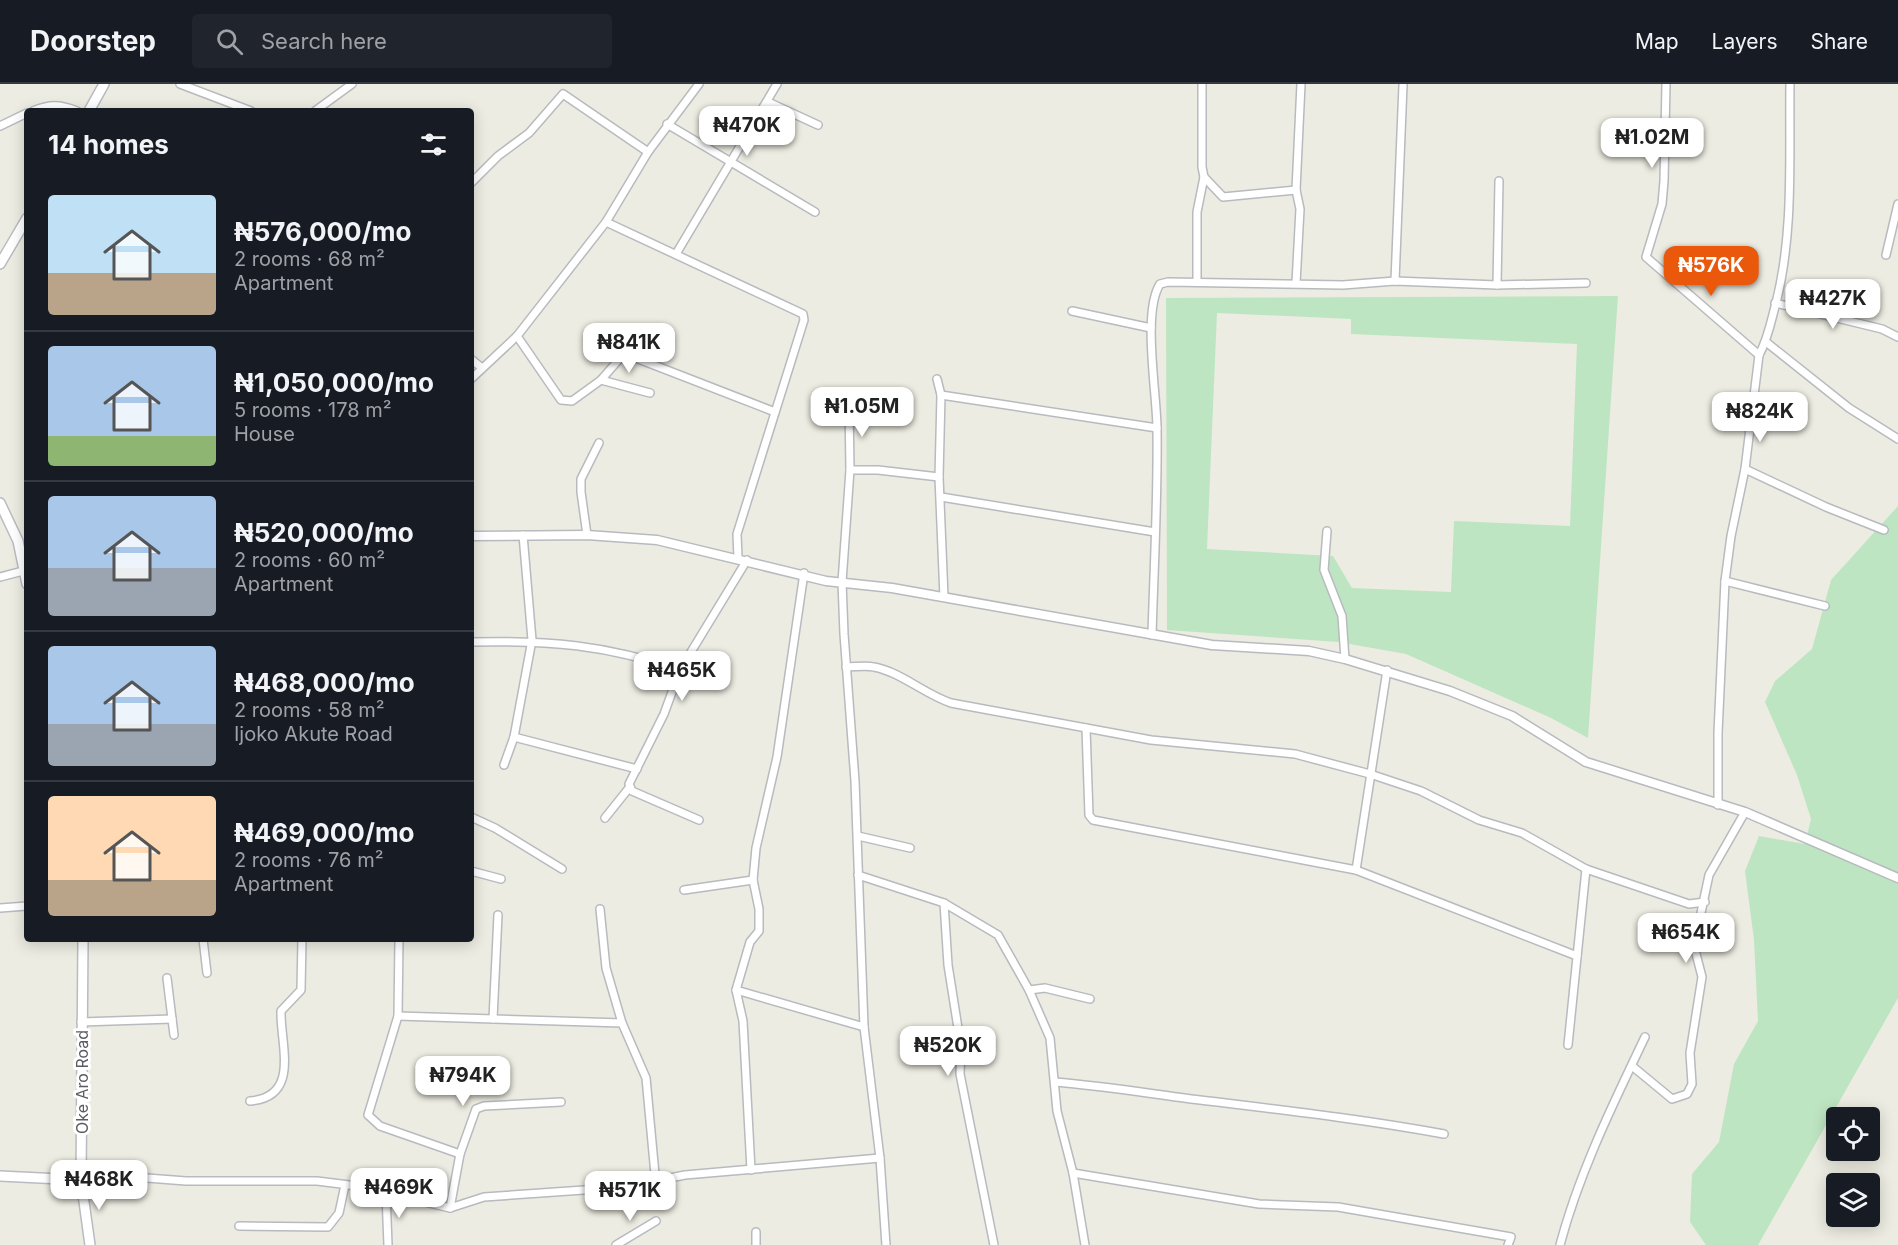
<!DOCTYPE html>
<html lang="en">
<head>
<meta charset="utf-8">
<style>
	:root { --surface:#171b24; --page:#20242c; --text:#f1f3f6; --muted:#9ea1a6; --line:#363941; --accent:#ea580c }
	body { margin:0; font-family:Inter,sans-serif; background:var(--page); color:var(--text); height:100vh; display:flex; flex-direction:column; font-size:22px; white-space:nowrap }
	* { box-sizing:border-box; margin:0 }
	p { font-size:20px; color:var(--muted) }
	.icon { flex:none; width:33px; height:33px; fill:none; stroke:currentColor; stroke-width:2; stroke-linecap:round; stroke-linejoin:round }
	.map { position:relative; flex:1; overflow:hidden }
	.sheet { position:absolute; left:24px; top:24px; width:450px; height:834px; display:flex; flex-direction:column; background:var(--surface); border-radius:6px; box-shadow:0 3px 15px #0003 }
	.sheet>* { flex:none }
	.controls { position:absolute; left:1826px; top:1023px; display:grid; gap:12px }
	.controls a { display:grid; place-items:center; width:54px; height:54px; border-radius:6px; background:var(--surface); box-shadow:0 3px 15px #0003; font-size:30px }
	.price { position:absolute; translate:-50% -51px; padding:0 14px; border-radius:12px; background:#fff; color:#222; font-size:20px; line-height:39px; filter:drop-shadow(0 2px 3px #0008) }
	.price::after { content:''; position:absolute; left:50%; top:36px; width:18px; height:14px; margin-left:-9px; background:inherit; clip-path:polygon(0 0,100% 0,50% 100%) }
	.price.on { background:var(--accent); color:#fff }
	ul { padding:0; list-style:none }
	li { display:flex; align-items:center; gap:18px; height:150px; padding:0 24px }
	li+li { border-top:2px solid var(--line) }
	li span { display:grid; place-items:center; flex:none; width:168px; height:120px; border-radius:6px; color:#555 }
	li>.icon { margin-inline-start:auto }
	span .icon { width:72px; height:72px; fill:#fffc; stroke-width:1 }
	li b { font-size:26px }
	h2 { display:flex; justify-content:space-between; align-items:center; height:72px; padding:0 24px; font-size:26px }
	header { display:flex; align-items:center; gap:36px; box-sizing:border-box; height:84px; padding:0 30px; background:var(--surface); border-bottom:2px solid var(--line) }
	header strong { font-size:28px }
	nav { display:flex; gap:33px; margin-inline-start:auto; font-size:21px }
	.search { width:420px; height:54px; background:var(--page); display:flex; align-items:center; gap:15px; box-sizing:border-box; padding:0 21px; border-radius:6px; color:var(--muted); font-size:22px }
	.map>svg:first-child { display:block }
	.green { fill:#bee5c1; fill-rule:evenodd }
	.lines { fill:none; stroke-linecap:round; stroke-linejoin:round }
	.minor-casing { stroke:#b7babf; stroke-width:10 }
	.tertiary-casing { stroke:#b7babf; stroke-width:11 }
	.secondary-casing { stroke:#b8bbc1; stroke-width:12 }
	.minor { stroke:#fff; stroke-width:7 }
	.tertiary { stroke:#fff; stroke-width:8 }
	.secondary { stroke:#fff; stroke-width:9 }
	.labels { text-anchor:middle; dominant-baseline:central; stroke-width:6; stroke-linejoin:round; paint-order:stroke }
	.street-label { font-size:16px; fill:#5a5e63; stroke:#fff }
</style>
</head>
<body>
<header>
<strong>Doorstep</strong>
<div class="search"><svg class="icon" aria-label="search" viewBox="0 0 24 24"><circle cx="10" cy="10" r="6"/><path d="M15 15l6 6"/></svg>Search here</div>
<nav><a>Map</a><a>Layers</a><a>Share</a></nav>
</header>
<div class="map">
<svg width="1898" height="1161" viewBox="0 0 1898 1161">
	<rect width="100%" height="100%" fill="#edece2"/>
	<!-- green -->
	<g class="green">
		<path d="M 1618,212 L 1588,654 L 1551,634 L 1406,570 L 1338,558 L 1167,546 L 1166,214 ZM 1217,229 L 1351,235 L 1351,250 L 1577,260 L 1570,442 L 1454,437 L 1451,508 L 1352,504 L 1333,472 L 1207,465 Z"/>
		<path d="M 1898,422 L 1898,914 L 1758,1161 L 1706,1161 L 1690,1138 L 1692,1090 L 1719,1058 L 1734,980 L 1758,937 L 1754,856 L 1745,787 L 1759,752 L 1805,760 L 1811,735 L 1797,691 L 1765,618 L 1775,597 L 1812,565 L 1831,496 Z"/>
	</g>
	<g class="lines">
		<!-- minor casing -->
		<g class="minor-casing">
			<g id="minor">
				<path d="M 180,0 L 251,27"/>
				<path d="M 1202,0 L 1202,83 L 1204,93 L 1223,113 L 1296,106"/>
				<path d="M 1666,0 L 1664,97 L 1662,120 L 1646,173 L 1759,271"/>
				<path d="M 768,18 L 818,41"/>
				<path d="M 33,27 C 49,20 60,20 77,27"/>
				<path d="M 315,27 L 352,0"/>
				<path d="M 667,40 L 815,128"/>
				<path d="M 0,42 L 27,29"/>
				<path d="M 471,99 L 498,72 L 529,49 L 563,10 L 648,68"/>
				<path d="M 606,138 L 803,230 L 804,236 L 737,450 L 738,474"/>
				<path d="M 676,170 L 777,0"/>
				<path d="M 1886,171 L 1898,120"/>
				<path d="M 1395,197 L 1403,1"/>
				<path d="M 1197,198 L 1197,128 L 1204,93"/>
				<path d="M 1296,199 L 1300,125 L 1296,106 L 1301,0"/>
				<path d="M 1497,201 L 1499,97"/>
				<path d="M 1775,219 L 1882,245 L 1898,253"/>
				<path d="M 1072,227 L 1151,244"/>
				<path d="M 517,252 L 561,316 L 572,317 L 601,296 L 621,273 L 628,271 L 775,328"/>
				<path d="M 1766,258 L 1849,324 L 1898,355"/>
				<path d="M 471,275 L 482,284"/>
				<path d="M 471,295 L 517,252 L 606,138 L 648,68 L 699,0"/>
				<path d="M 937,295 L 941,311 L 939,393 L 944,513"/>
				<path d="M 601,296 L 650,309"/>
				<path d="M 941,311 L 1157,344"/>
				<path d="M 849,322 L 850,386"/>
				<path d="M 1745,385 L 1826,423 L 1884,446"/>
				<path d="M 941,413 L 1155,448"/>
				<path d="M 1327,447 L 1324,486 L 1342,532 L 1345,575"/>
				<path d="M 587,451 L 581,408 L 581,395 L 599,359"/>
				<path d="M 0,493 L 23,487"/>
				<path d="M 1725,497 L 1825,522"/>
				<path d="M 1152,551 C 1154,482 1158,413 1157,345 C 1157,310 1142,228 1160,200 L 1168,198 L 1343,201 L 1395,197 L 1497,201 L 1586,199"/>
				<path d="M 471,558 C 549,556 606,561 680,586"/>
				<path d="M 846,583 C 855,583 866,581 874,583 C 901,588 924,610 951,619 L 1151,656 L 1295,670 L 1370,690 L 1421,707 L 1479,736 L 1522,749 L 1586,785 L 1689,820 L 1705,818"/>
				<path d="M 1086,644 L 1089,731 L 1093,736 L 1356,786 L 1577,872"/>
				<path d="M 514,653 L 532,556 L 523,451"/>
				<path d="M 504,681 L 514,653 L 637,685"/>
				<path d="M 1718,721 L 1718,649 L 1725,497 L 1731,452 L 1745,385 L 1759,271 C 1768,255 1771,237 1776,219 C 1794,148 1789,73 1790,0"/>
				<path d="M 471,733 L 495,744 L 562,785"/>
				<path d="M 605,734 L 629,704"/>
				<path d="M 699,736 L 632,707 L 629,700 L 664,630 L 680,586 L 747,476"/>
				<path d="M 858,752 L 910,764"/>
				<path d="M 1356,786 L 1387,586"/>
				<path d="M 471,787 L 501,795"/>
				<path d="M 858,791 L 944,819 L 998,851 L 1029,906 L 1050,954 L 1057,1027 L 1073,1089 L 1085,1161"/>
				<path d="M 684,806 L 753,796"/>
				<path d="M 944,819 L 948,881 L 961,963 L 960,990 L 994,1161"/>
				<path d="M 0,824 L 27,822"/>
				<path d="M 600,825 L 606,884 L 622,939 L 646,994 L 656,1101"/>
				<path d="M 203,855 L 207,889"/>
				<path d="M 399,855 L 398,932 L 368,1031 L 380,1042 L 460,1070"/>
				<path d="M 167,894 L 174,951"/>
				<path d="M 736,906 L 864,943"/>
				<path d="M 1029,906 L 1045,904 L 1090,915"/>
				<path d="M 398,932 L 622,939"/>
				<path d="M 493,935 L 498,831"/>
				<path d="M 81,938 L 172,935"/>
				<path d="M 1568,961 L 1586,785"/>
				<path d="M 1632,982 L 1672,1015 L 1687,1010 L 1692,1000 L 1690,969 L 1702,893 L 1694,862 L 1709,791 L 1745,728"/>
				<path d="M 1055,998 C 1104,1002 1152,1010 1200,1016 C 1282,1026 1363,1035 1444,1050"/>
				<path d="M 250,1017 C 301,1013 280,960 281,927 L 301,906 L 302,855"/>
				<path d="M 751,1086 L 743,937 L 736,906 L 750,858 L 759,847 L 759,825 L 753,796 L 756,764 L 777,673 L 804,489"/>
				<path d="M 82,1089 L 186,1097 L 317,1097 L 357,1102 L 450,1124 L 484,1113 L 656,1101 L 670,1094 L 685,1091 L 880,1074"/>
				<path d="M 1073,1089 L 1259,1120 L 1338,1123 L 1511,1153 L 1508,1161"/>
				<path d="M 386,1110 L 388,1161"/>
				<path d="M 450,1124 L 460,1070 L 476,1025 L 484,1022 L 561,1018"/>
				<path d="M 239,1142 L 328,1143 L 339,1129 L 345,1101"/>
				<path d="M 756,1148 L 756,1161"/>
				<path d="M 616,1161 L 656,1137"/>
				<path d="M 886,1161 L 880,1074 L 864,943 L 855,697 L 844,550 L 842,498 L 850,386 L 878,386 L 939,393"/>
				<path d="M 1560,1161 C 1579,1089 1613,1020 1645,953"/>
			</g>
		</g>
		<!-- tertiary casing -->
		<g class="tertiary-casing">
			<path id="tertiary" d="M 471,452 L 587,451 L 657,456 L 826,497 L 892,504 L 1212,561 L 1309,567 L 1345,575 L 1450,607 L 1512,632 L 1586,678 L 1745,728 L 1898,794"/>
		</g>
		<!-- secondary casing -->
		<g class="secondary-casing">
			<g id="secondary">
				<path d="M 89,27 L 104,0"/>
				<path d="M 0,180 L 27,134"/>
				<path d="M 0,419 L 18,457 L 27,500"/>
				<path d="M 83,855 L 81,1096 L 90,1161"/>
				<path d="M 0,1092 L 81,1096"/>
			</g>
		</g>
		<!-- minor -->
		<use href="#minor" class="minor"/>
		<!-- tertiary -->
		<use href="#tertiary" class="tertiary"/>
		<!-- secondary -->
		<use href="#secondary" class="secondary"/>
	</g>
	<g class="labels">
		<!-- street labels -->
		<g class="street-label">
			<text transform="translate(82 998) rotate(-90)">Oke Aro Road</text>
		</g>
	</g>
</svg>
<div class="controls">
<a><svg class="icon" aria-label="locate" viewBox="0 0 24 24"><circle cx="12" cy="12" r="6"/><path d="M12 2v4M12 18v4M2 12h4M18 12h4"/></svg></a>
<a><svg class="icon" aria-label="layers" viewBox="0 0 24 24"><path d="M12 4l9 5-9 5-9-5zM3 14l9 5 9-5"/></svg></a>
</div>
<b class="price" style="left:747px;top:73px">₦470K</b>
<b class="price" style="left:1652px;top:85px">₦1.02M</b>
<b class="price on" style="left:1711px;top:213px">₦576K</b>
<b class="price" style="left:1833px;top:246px">₦427K</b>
<b class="price" style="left:629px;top:290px">₦841K</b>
<b class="price" style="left:862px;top:354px">₦1.05M</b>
<b class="price" style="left:1760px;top:359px">₦824K</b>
<b class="price" style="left:682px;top:618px">₦465K</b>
<b class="price" style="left:1686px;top:880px">₦654K</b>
<b class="price" style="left:948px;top:993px">₦520K</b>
<b class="price" style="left:463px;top:1023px">₦794K</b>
<b class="price" style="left:99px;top:1127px">₦468K</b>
<b class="price" style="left:399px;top:1135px">₦469K</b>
<b class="price" style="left:630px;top:1138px">₦571K</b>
<section class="sheet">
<h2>14 homes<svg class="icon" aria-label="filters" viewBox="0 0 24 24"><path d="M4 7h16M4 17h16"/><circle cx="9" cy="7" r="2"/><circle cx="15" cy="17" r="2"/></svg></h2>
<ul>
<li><span style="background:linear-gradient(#bfe0f5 65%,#b9a48a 0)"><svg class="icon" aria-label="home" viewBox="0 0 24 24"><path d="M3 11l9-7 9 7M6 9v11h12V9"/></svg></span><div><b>₦576,000/mo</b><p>2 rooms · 68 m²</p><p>Apartment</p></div></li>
<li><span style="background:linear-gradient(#a9c7e8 75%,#8fb573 0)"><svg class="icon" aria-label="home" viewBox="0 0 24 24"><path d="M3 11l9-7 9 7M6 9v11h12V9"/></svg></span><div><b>₦1,050,000/mo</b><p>5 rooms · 178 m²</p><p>House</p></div></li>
<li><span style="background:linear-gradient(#a9c7e8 60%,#9aa5b1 0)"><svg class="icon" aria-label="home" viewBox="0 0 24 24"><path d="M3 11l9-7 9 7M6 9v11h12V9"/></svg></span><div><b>₦520,000/mo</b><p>2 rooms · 60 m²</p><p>Apartment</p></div></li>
<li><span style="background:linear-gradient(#a9c7e8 65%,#9aa5b1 0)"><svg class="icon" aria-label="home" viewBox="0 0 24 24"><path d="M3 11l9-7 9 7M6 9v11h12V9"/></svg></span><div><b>₦468,000/mo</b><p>2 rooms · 58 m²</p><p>Ijoko Akute Road</p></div></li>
<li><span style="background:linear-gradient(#ffd9b3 70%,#b9a48a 0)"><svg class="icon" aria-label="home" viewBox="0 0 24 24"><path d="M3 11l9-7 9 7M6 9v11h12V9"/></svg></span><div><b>₦469,000/mo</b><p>2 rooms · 76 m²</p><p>Apartment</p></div></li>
</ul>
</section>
</div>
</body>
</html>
